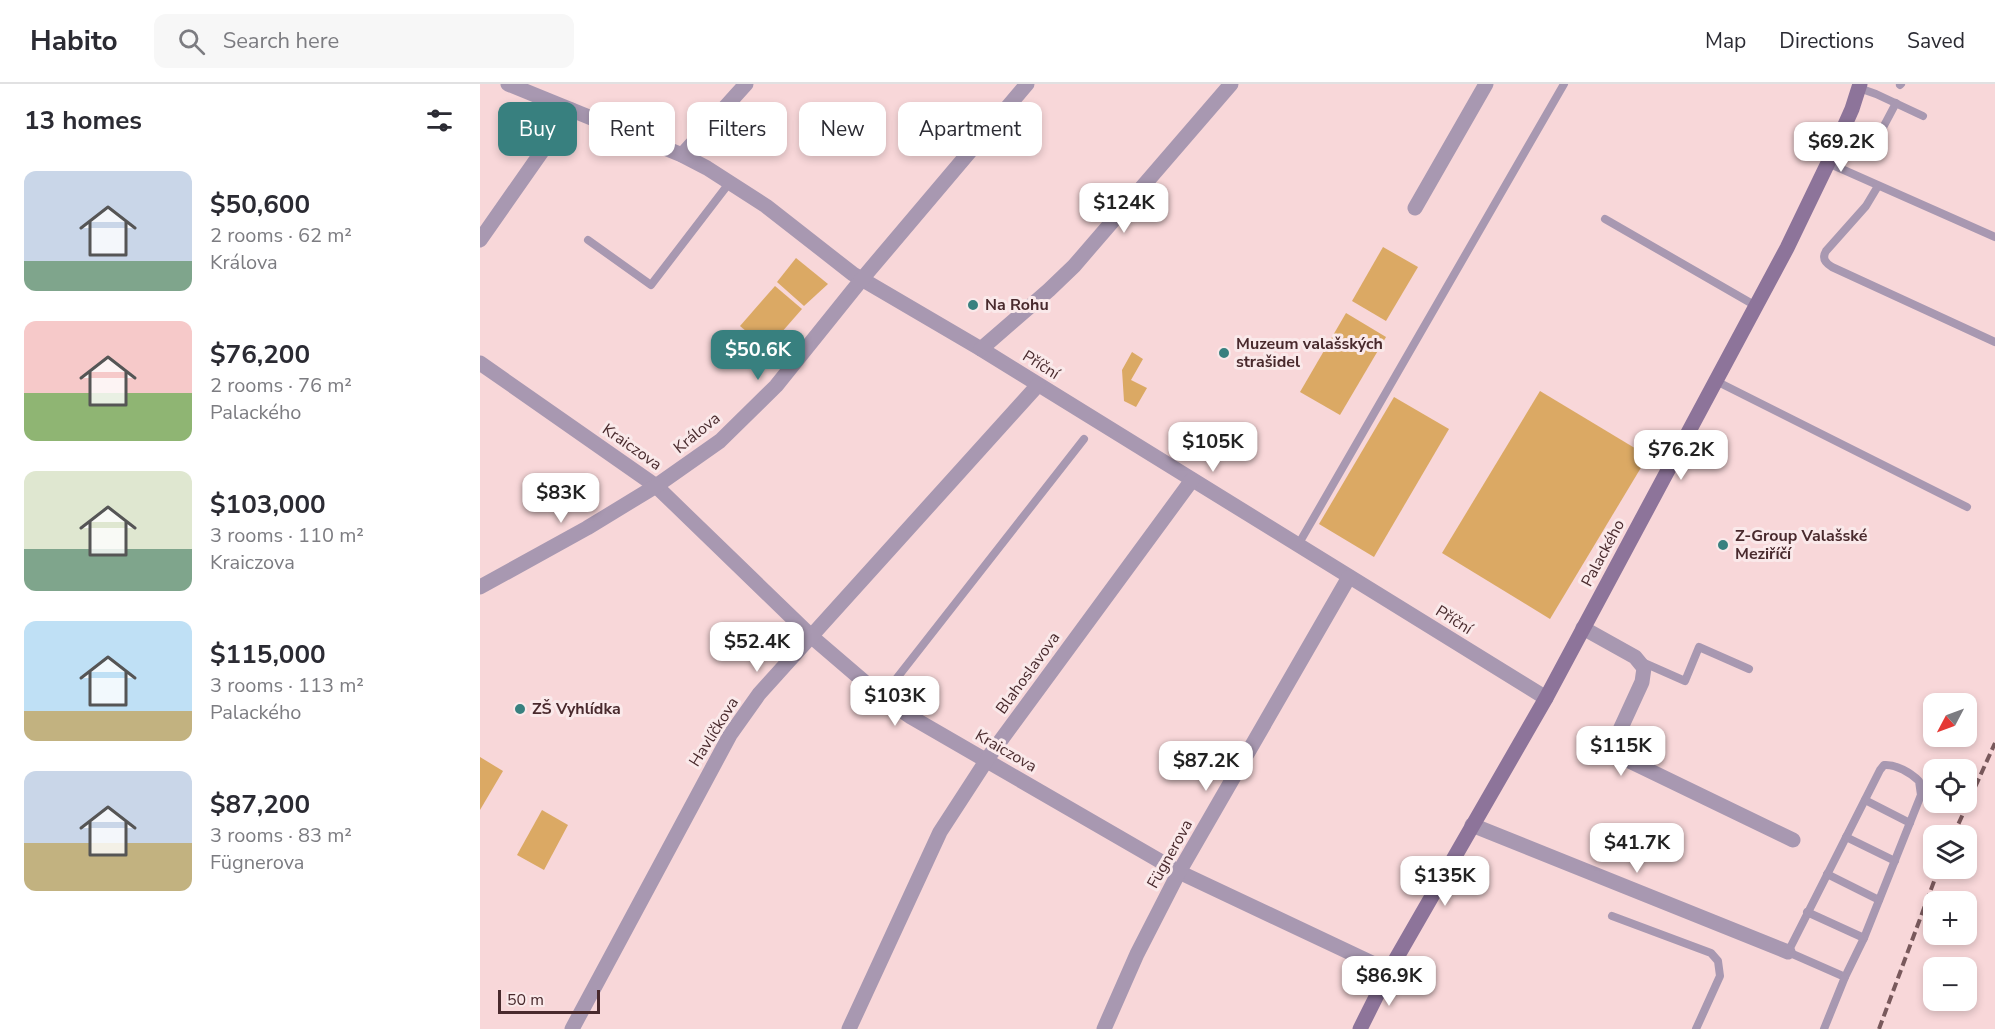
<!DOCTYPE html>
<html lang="en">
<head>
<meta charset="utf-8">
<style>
	:root { --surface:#fff; --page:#f7f7f7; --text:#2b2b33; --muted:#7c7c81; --line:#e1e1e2; --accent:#38807f }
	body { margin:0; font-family:"Nunito Sans",sans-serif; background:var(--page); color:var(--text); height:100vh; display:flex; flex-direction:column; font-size:22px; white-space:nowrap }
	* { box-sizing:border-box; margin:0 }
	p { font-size:20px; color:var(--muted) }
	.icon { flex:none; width:33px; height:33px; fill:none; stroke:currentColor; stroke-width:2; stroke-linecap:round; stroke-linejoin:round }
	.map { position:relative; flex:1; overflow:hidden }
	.panel { display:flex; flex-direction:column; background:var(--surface); width:480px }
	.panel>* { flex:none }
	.top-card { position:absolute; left:18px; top:18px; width:570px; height:54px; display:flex; gap:12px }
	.needle { width:39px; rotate:229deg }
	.fabs { position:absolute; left:1443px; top:609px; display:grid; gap:12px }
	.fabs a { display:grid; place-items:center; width:54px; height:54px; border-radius:12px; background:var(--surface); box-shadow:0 3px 9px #0003; font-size:30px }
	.scale { position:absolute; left:18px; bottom:15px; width:102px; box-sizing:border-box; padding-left:6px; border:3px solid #492a2d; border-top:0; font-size:16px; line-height:21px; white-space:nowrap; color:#492a2d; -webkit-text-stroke:4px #fae9ea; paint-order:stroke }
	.price { position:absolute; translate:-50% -51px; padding:0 14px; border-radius:12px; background:#fff; color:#222; font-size:20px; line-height:39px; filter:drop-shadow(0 2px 3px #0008) }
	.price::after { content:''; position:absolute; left:50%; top:36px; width:18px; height:14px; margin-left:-9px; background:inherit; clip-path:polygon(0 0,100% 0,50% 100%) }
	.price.current { background:var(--accent); color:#fff }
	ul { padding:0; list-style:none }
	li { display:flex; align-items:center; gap:18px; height:150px; padding:0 24px }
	li span { display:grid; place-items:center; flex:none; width:168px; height:120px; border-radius:12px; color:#555 }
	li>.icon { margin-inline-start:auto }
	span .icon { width:72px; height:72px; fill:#fffc; stroke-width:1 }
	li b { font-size:26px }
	h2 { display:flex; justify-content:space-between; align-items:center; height:72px; padding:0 24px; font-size:26px }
	.chip { padding:0 21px; border-radius:12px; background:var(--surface); box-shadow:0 3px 9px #0003; font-size:21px; line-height:54px }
	.chip.current { background:var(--accent); color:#fff }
	header { display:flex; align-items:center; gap:36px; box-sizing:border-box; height:84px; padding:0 30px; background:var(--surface); border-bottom:2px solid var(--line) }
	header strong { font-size:28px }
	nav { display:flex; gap:33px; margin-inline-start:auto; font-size:21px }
	.search { width:420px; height:54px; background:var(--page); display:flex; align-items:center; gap:15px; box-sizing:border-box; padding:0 21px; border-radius:12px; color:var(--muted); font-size:22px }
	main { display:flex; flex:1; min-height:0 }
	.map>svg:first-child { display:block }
	.green { fill:#dba964 }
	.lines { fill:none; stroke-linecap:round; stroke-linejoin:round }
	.lane { stroke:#a898b1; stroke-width:8 }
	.street { stroke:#a898b1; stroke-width:15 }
	.secondary { stroke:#8d749a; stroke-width:15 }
	.rail { stroke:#79595c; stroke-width:4; stroke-dasharray:9 4.5; stroke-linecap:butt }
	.poi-dot { fill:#38807f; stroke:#fae9ea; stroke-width:2 }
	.labels { text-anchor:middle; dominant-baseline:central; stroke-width:6; stroke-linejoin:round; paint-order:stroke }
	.poi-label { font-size:16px; font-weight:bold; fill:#492a2d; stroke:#fae9ea; text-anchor:start }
	.street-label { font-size:16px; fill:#492a2d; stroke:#fae9ea }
</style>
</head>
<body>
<header>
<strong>Habito</strong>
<div class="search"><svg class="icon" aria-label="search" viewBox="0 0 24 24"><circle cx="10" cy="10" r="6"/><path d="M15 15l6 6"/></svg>Search here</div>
<nav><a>Map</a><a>Directions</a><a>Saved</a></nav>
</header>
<main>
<section class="panel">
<h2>13 homes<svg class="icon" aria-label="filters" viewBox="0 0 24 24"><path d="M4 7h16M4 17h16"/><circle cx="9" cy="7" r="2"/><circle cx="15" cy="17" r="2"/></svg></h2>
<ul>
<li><span style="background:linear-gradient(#c9d6e8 75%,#7fa58c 0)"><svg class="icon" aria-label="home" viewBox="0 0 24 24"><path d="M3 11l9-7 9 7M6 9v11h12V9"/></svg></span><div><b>$50,600</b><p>2 rooms · 62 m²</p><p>Králova</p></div></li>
<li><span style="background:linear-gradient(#f6c9c9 60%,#8fb573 0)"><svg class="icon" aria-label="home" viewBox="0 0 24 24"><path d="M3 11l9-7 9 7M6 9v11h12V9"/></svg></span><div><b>$76,200</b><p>2 rooms · 76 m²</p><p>Palackého</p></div></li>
<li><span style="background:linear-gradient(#dfe7d0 65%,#7fa58c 0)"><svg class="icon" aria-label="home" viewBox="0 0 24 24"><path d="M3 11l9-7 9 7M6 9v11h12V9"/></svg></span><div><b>$103,000</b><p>3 rooms · 110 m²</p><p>Kraiczova</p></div></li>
<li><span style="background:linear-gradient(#bfe0f5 75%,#c2b280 0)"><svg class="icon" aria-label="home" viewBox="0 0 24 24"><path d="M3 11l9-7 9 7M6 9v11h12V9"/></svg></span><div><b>$115,000</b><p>3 rooms · 113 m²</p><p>Palackého</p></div></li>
<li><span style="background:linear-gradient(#c9d6e8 60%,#c2b280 0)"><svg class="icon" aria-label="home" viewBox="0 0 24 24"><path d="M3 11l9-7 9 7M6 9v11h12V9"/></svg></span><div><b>$87,200</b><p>3 rooms · 83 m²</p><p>Fügnerova</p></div></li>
</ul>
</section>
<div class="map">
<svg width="1515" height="945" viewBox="0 0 1515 945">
	<rect width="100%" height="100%" fill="#f8d7d9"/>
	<!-- green -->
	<g class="green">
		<path d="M 903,163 L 938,183 L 906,237 L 872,217 Z"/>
		<path d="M 316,174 L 348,200 L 324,222 L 297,198 Z"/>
		<path d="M 295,202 L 322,225 L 287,265 L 260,242 Z"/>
		<path d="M 866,229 L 906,253 L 860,331 L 820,308 Z"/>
		<path d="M 652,268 L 663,275 L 651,296 L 667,304 L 656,323 L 644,317 L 642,286 Z"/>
		<path d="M 1060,307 L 1168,372 L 1070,535 L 962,469 Z"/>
		<path d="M 914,313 L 969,345 L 894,473 L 839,440 Z"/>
		<path d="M 0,673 L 23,687 L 0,726 Z"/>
		<path d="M 62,726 L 88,741 L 64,786 L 37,771 Z"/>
	</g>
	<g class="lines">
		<!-- lane -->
		<g class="lane">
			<path d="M 1420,1 L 1421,0"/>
			<path d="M 1379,4 L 1396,10 L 1443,32"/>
			<path d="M 1390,68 L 1416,19"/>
			<path d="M 1348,79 L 1515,153"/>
			<path d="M 1398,102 L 1386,122 L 1346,167 C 1342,174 1345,179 1352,183 L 1515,258"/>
			<path d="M 1125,135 L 1276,222"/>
			<path d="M 108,156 L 171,201 L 250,98"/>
			<path d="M 1236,297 L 1487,423"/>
			<path d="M 818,461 L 1084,0"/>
			<path d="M 1162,578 L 1205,597 L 1219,563 L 1269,585"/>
			<path d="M 402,613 L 604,355"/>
			<path d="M 1404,681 C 1416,680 1431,689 1439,697 L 1441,711 L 1384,854 L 1365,893 L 1308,868 L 1400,686 Z"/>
			<path d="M 1385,716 L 1430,739"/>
			<path d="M 1366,753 L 1415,777"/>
			<path d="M 1347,790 L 1399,816"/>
			<path d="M 1327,828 L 1384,854"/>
			<path d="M 1132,832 L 1231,869 L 1238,877 L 1240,892 L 1216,945"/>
			<path d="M 1344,945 L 1365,893"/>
		</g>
		<!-- street -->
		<g class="street">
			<path d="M 28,0 L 202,71 L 227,84 L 286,122 L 373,190 L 501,265 L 1066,614"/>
			<path d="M 202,71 L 266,0"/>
			<path d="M 935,124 L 1006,0"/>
			<path d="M 0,156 L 91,26"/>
			<path d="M 501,265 L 569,206 L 594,182 L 751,0"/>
			<path d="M 0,279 L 176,402 L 332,553 L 402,613 L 431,633 L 699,788 L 909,887"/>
			<path d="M 0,503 L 107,444 L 176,402 L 240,357 L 296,302 L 382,195 L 547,0"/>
			<path d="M 1103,544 L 1155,573 L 1164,584 L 1162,598 L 1134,659 L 1133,664 L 1137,671 L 1313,756"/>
			<path d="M 992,741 L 1308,868"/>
			<path d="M 969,782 L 981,788"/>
			<path d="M 92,945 L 250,651 L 279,610 L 558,301"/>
			<path d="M 369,945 L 460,748 L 510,671 L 712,396"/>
			<path d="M 624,945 L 657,870 L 699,788 L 869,493"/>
		</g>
		<!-- secondary -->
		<path class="secondary" d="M 880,945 L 909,887 L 1066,614 L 1307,164 L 1348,79 L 1372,25 L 1380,0"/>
		<!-- rail -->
		<g class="rail">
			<path d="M 1473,752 L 1515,659"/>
			<path d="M 1399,945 L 1459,784"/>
		</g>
	</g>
	<!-- markers -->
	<g class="poi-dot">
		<circle cx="493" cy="221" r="6"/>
		<circle cx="744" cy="269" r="6"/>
		<circle cx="1243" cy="461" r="6"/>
		<circle cx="40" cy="625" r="6"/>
	</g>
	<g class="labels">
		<!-- poi labels -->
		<g class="poi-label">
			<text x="505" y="221">Na Rohu</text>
			<text x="756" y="260">Muzeum valašských<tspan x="756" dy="18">strašidel</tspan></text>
			<text x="1255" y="452">Z-Group Valašské<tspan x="1255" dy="18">Meziříčí</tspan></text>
			<text x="52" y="625">ZŠ Vyhlídka</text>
		</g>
		<!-- street labels -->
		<g class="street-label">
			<text transform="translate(561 281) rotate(32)">Příční</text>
			<text transform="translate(217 349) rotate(-39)">Králova</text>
			<text transform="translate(152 363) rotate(35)">Kraiczova</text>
			<text transform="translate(1123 469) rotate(-62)">Palackého</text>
			<text transform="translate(974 536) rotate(32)">Příční</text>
			<text transform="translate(548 589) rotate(-54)">Blahoslavova</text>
			<text transform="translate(234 648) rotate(-58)">Havlíčkova</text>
			<text transform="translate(526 667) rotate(30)">Kraiczova</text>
			<text transform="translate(690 770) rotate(-61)">Fügnerova</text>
		</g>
	</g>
</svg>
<div class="fabs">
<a><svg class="needle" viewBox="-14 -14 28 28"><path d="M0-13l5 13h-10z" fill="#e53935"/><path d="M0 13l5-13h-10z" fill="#7c7c81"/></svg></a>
<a><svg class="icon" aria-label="locate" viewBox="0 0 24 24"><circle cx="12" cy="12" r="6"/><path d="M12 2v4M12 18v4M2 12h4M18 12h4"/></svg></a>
<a><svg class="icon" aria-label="layers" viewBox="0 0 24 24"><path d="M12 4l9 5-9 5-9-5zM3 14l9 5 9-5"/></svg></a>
<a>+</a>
<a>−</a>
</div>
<div class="scale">50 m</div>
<b class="price" style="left:1361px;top:89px">$69.2K</b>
<b class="price" style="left:644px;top:150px">$124K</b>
<b class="price current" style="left:278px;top:297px">$50.6K</b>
<b class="price" style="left:733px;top:389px">$105K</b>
<b class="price" style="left:1201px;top:397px">$76.2K</b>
<b class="price" style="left:81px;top:440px">$83K</b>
<b class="price" style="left:277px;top:589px">$52.4K</b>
<b class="price" style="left:415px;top:643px">$103K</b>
<b class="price" style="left:1141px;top:693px">$115K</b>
<b class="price" style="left:726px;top:708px">$87.2K</b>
<b class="price" style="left:1157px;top:790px">$41.7K</b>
<b class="price" style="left:965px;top:823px">$135K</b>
<b class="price" style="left:909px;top:923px">$86.9K</b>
<div class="top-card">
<a class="chip current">Buy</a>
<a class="chip">Rent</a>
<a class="chip">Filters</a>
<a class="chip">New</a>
<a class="chip">Apartment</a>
</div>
</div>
</main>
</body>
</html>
